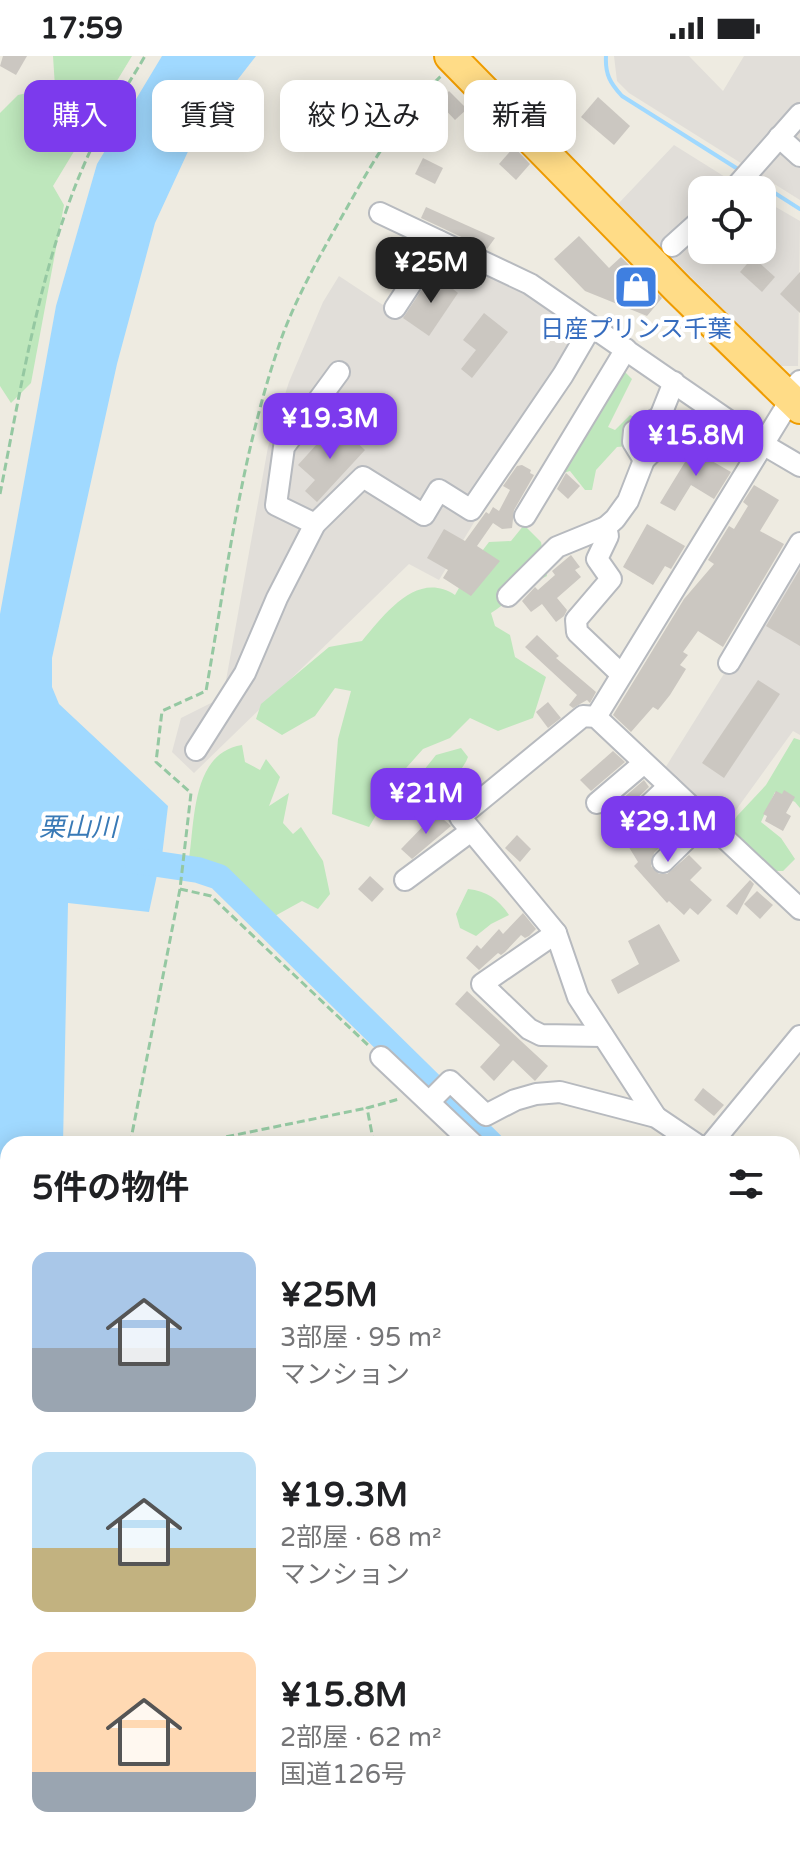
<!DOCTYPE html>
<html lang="ja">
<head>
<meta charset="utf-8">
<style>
	:root { --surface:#fff; --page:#f6f6f6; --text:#202124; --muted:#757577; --accent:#7c3aed }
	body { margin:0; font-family:"Varela Round","Noto Sans JP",sans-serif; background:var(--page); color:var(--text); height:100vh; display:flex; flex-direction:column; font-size:30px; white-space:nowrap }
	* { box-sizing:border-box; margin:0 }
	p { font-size:26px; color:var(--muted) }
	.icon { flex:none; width:44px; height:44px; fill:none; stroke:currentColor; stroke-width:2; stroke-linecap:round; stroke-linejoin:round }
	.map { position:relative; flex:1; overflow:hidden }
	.details { position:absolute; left:0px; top:1080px; width:800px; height:714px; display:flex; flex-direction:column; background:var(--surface); border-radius:24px 24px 0 0; box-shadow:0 4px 20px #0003 }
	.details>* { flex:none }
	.banner { position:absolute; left:24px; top:24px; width:752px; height:72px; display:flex; gap:16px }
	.buttons { position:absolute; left:688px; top:120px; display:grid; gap:16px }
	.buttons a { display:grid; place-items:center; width:88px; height:88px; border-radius:16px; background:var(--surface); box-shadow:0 4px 20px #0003; font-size:40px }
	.price { position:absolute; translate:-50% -68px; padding:0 18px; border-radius:16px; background:var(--accent); color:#fff; font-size:26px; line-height:52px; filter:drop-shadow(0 2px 4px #0008) }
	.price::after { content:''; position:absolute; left:50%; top:48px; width:24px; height:18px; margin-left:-12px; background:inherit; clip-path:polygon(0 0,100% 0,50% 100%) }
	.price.on { background:#222; color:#fff }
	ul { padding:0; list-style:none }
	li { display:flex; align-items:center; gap:24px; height:200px; padding:0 32px }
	li span { display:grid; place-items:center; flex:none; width:224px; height:160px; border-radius:16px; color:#555 }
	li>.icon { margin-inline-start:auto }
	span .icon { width:96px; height:96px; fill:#fffc; stroke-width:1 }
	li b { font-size:34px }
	h2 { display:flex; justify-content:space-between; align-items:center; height:96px; padding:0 32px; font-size:34px }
	.tag { padding:0 28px; border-radius:16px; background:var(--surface); box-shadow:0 4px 20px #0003; font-size:28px; line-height:72px }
	.tag.on { background:var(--accent); color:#fff }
	.status { display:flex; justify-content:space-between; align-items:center; height:56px; padding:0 40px; background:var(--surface); direction:ltr }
	.status svg { height:22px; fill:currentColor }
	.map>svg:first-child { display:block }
	.industrial { fill:#e1ded9 }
	.green { fill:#bee7bc }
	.water { fill:#a0d9ff }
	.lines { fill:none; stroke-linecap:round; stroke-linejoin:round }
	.stream { stroke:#a0d9ff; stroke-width:4 }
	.river { stroke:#a0d9ff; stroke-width:26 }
	.building { fill:#cbc7c1 }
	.minor-casing { stroke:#b7babf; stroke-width:24 }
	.highway-casing { stroke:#ef9c00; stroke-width:34 }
	.path { stroke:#95c8a2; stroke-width:3; stroke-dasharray:8 4; stroke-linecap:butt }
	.minor { stroke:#fff; stroke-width:20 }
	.highway { stroke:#ffdc87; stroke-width:30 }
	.labels { text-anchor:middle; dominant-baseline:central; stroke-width:8; stroke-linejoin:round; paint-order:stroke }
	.shop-label { font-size:24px; fill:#366cbe; stroke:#fff }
	.water-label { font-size:26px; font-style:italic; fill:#397ab6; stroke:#fff }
</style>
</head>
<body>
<div class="status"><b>17:59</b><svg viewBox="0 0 49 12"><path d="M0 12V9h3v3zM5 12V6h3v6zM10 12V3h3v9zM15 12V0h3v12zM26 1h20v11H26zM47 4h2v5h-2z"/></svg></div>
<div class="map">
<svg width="800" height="1793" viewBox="0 0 800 1793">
	<rect width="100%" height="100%" fill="#eeebe1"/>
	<!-- industrial -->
	<g class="industrial">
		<path d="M 614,0 L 689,0 L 723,35 L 744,0 L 800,0 L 800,144 L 629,37 L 617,25 Z"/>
		<path d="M 674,89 L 746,134 L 702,134 L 702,194 L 762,194 L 762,143 L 800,165 L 798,310 L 780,310 L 618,148 Z"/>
		<path d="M 433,185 L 526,231 L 583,271 L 498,427 L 439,524 L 409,508 L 194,717 L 172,696 L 181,662 L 223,641 L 268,391 L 289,326 L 323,246 L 339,220 L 389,253 Z"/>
		<path d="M 800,496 L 800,679 L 793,675 L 723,772 L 662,717 Z"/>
	</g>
	<!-- green -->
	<g class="green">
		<path d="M 53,0 L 132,0 L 53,130 L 64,149 L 31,327 L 11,347 L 0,330 L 0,57 L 18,39 L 55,31 Z"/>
		<path d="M 621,312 L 632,323 L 608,371 L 615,374 L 630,359 L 639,363 L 629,390 L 617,391 L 596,414 L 592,434 L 585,434 L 570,415 L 557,419 Z"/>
		<path d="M 524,469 L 541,486 L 547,520 C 525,530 511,544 491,557 L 495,570 L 510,579 L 515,601 L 546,621 L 533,662 L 498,675 L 470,662 L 450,682 L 423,693 L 399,720 L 369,771 L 332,758 L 338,683 L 351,635 L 335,632 L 315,660 L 282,679 L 256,663 L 261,648 L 329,591 L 362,585 C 385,558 417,514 455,539 L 473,507 L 489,486 L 511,485 Z"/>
		<path d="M 794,682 L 800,684 L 800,752 L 795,746 L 775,736 L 761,766 L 781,782 L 795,803 L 783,815 L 767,815 L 718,789 L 737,760 L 766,729 Z"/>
		<path d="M 242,689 L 245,706 L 260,714 L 266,703 L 280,721 L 269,750 L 289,737 L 283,767 L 293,778 L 301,771 L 323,805 L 330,838 L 318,853 L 302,845 L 273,861 L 227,821 L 189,803 C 195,763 192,697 242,689 Z"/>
		<path d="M 461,692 L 468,701 C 462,717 441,737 422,737 L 420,719 L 436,699 Z"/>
		<path d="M 468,833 C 487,835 498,843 509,859 L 491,868 L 476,880 L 460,872 L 456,858 Z"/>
		<path d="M 792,1293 L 800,1308 L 800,1422 L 792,1436 Z"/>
	</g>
	<!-- water -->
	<path class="water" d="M 162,0 L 256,0 L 197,76 L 155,167 L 117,308 L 52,602 L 52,631 L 59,648 L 168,750 L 162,800 L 172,803 L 169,817 L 157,819 L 149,856 L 68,847 L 63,1088 L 8,1088 L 8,1608 L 0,1655 L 0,558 L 56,250 L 97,108 Z"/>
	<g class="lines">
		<!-- stream -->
		<g class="stream">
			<path d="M 606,0 C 605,18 610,27 622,40 L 741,115"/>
			<path d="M 751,122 L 800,153"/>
		</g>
		<!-- river -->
		<path class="river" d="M 137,805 L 198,814 L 219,821 L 491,1088"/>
	</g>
	<!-- building -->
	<g class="building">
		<path d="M 3,0 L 27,0 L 16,19 L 0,10 Z"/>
		<path d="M 449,35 L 467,53 L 455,64 L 438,46 Z"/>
		<path d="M 598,41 L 630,70 L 614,89 L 581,61 Z"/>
		<path d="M 514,91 L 530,108 L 516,124 L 499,108 Z"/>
		<path d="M 423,102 L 443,112 L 435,128 L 415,118 Z"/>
		<path d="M 426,151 L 495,182 L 487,193 L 421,162 Z"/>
		<path d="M 579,180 L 609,212 L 621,201 L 662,242 L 647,260 L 585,235 L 554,203 Z"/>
		<path d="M 753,201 L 775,221 L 762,236 L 740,216 Z"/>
		<path d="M 444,202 L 473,215 L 466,226 L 436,214 Z"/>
		<path d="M 800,216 L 800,257 L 780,238 Z"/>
		<path d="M 433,217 L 458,237 L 429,280 L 403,262 Z"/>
		<path d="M 484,257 L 508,276 L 472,322 L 461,313 L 476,294 L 463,284 Z"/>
		<path d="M 336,367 L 365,394 L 317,446 L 305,435 L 315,424 L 298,409 Z"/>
		<path d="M 696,388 L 715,400 L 712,405 L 731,416 L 714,443 L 691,429 L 675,455 L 660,447 Z"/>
		<path d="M 522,409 L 531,414 L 530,417 L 534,419 L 514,454 L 512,472 L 502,473 L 493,467 L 477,490 L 500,505 L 471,540 L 443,522 L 448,514 L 427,502 L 444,473 L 465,485 L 486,456 L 489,458 L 493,451 L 499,455 L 510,434 L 503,430 L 517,410 Z"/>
		<path d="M 566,417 L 580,430 L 568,443 L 557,433 Z"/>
		<path d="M 754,429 L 779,444 L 760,475 L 784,488 L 723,591 L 698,575 L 683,596 L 688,599 L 680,609 L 686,613 L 670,639 L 658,654 L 653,651 L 631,676 L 613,659 L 684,543 L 714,508 L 708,504 L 729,470 L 734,473 L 748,450 L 743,446 Z"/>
		<path d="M 647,468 L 685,490 L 671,513 L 665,510 L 653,529 L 623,511 Z"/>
		<path d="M 571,499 L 580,511 L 575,514 L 581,521 L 557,542 L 567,554 L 564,560 L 556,566 L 542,548 L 531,556 L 522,545 L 535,531 L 538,534 L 555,519 L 552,515 Z"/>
		<path d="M 800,513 L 800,590 L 766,570 Z"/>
		<path d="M 537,579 L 559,600 L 556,602 L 596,636 L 590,647 L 587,644 L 573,652 L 569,649 L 577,639 L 525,591 Z"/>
		<path d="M 758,624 L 780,638 L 724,722 L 702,707 Z"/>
		<path d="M 548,646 L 561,662 L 548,672 L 536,656 Z"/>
		<path d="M 613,695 L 625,706 L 591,735 L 580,724 Z"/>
		<path d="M 644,724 L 649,731 L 613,765 L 606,757 Z"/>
		<path d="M 784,734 L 795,741 L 786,757 L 791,760 L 783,775 L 765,765 L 767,760 L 763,758 L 776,735 L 782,738 Z"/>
		<path d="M 669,748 L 685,766 L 654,797 L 651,810 L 659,818 L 667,818 L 689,799 L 702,812 L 690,824 L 712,844 L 698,859 L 690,852 L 684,859 L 669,845 L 667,847 L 634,810 L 638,806 L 627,788 Z"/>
		<path d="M 436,757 L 451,770 L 412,803 L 401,793 Z"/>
		<path d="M 517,779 L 531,793 L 520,806 L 505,792 Z"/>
		<path d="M 370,820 L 384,833 L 372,846 L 358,833 Z"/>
		<path d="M 750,824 L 754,828 L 737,859 L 726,850 Z"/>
		<path d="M 757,835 L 773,849 L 760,863 L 744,848 Z"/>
		<path d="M 523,857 L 536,873 L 529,880 L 525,882 L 521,879 L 505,896 L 501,899 L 498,897 L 479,914 L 466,902 L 477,889 L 481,893 L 499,873 L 503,878 Z"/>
		<path d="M 659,868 L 680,905 L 618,938 L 611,924 L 639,908 L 628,885 Z"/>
		<path d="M 467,935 L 548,1010 L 535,1025 L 513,1004 L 494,1025 L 480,1011 L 500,989 L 455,948 Z"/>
		<path d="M 703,1032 L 724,1049 L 714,1060 L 694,1044 Z"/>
	</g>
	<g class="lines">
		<!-- minor casing -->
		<g class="minor-casing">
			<g id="minor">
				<path d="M 779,81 L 800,100"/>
				<path d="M 733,134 L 800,58"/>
				<path d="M 380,157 L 530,228 L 761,387 L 800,410"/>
				<path d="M 672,190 L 702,163"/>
				<path d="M 395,252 L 439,185"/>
				<path d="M 644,404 L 633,386 L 634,375 L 660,361"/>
				<path d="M 525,460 L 626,293"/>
				<path d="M 315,468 L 276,449 L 284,391 L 339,316"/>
				<path d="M 606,471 L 608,480 L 597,503 L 611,523 L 576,564 L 577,576 L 621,618"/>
				<path d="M 508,540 L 557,491 L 606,471 L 615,463 L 628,445 L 644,404 L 653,395 L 660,361 L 674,326"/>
				<path d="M 729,607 L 800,487"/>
				<path d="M 596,661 L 786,351 L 786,340 L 800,325"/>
				<path d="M 196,694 L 245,617 L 277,542 L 315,468 L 363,421 L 424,459 L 439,434 L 471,454 L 563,319 L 591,271"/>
				<path d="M 597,747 L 644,707"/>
				<path d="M 616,780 L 669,730"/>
				<path d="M 663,806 L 705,765"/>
				<path d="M 405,824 L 471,775"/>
				<path d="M 556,877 L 482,928 L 529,973 L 541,979 L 603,980"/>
				<path d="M 381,1001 L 473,1088"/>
				<path d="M 430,1045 L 450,1025 L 486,1059 L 515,1044 L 536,1038 L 560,1036 L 656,1061 L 696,1088"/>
				<path d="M 656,1061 L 578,941 L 556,877 L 460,761 L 583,660 L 596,661 L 800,853"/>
				<path d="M 711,1088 L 800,980"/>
				<path d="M 792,1184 L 800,1194"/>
				<path d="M 792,1497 L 800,1493"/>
				<path d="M 792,1522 L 800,1534"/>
				<path d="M 548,1786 L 552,1793"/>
			</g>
		</g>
		<!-- highway casing -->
		<g class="highway-casing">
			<path id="highway" d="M 450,0 L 678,233 L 800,352"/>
		</g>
		<!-- path -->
		<g class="path">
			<path d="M 0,438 C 23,322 44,185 98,79 C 112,52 130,26 145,0"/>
			<path d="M 180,833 L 211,840 L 368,989"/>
			<path d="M 130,1088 L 180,833 L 191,737 L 156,706 L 162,655 L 206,635 C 227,516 242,392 283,278 C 300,233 326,189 349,148 C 378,97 399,61 441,20"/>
			<path d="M 191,1088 L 367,1052"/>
			<path d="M 374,1088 L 367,1052 L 399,1043"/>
			<path d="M 792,1741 L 800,1758"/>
			<path d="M 83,1786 L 83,1793"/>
			<path d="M 186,1786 L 204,1793"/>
			<path d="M 402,1786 L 404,1793"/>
			<path d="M 31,1793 L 32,1786"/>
			<path d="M 485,1793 L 487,1786"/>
		</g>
		<!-- minor -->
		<use href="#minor" class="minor"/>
		<!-- highway -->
		<use href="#highway" class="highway"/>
	</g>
	<!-- icons -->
	<defs>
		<g id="shop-square" transform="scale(2.3)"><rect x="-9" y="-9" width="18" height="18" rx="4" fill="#3f7fe0" stroke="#fff"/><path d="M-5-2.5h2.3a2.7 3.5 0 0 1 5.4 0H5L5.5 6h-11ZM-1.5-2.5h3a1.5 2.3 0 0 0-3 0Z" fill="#fff"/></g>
	</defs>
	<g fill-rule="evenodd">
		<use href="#shop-square" x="636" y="231"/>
	</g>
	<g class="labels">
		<!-- shop labels -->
		<g class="shop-label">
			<text x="636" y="273">日産プリンス千葉</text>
		</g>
		<!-- water labels -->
		<g class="water-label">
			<text x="78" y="771">栗山川</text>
		</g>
	</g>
</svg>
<div class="buttons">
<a><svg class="icon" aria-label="locate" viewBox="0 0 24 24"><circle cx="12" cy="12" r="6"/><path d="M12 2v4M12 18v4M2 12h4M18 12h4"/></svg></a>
</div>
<b class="price on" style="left:431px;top:249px">¥25M</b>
<b class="price" style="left:330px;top:405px">¥19.3M</b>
<b class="price" style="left:696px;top:422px">¥15.8M</b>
<b class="price" style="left:426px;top:780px">¥21M</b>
<b class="price" style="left:668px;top:808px">¥29.1M</b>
<div class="banner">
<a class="tag on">購入</a>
<a class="tag">賃貸</a>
<a class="tag">絞り込み</a>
<a class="tag">新着</a>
</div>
<section class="details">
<h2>5件の物件<svg class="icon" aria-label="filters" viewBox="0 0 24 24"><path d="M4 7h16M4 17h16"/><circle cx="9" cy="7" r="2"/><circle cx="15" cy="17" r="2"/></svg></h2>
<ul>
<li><span style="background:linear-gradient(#a9c7e8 60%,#9aa5b1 0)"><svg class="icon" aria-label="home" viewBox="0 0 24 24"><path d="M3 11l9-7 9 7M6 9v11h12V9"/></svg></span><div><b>¥25M</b><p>3部屋 · 95 m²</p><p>マンション</p></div></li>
<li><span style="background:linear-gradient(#bfe0f5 60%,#c2b280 0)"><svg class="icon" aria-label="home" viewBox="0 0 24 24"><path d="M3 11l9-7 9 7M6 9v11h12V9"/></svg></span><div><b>¥19.3M</b><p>2部屋 · 68 m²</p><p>マンション</p></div></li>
<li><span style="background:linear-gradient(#ffd9b3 75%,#9aa5b1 0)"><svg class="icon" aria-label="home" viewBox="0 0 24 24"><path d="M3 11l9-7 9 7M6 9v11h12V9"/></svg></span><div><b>¥15.8M</b><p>2部屋 · 62 m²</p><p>国道126号</p></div></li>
</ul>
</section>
</div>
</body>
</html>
